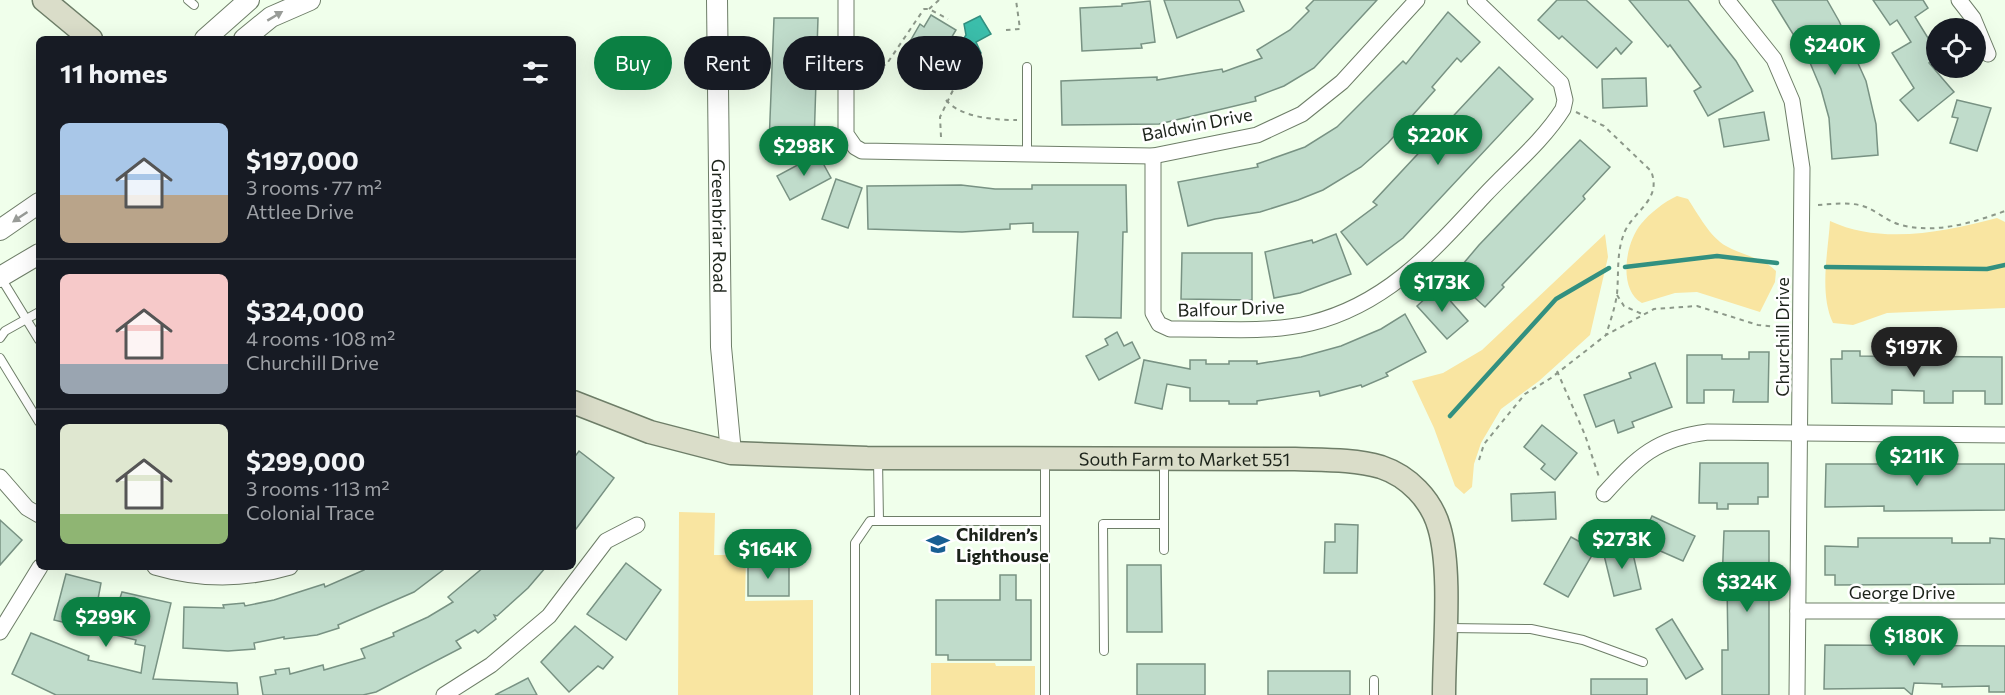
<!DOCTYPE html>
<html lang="en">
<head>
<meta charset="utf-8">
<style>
	:root { --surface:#171b24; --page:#242831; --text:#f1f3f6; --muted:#9ea1a6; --line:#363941; --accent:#0b8043 }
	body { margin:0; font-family:Commissioner,sans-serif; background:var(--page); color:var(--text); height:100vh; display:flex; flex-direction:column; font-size:22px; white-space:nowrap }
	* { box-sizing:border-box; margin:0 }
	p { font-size:20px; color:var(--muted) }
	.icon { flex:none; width:33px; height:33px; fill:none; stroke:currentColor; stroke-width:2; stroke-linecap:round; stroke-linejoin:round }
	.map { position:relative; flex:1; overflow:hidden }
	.drawer { position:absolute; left:36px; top:36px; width:540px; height:534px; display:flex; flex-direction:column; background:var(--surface); border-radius:9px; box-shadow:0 6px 24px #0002 }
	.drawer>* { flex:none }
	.guide { position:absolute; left:594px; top:36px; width:570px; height:54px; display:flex; gap:12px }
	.buttons { position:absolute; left:1926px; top:18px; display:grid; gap:12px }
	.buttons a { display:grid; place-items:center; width:60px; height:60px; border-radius:50%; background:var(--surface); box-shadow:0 6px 24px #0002; font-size:30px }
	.price { position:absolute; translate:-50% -51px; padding:0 14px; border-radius:21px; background:var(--accent); color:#fff; font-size:20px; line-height:39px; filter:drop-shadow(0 2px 3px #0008) }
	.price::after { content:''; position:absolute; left:50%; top:36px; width:18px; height:14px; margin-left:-9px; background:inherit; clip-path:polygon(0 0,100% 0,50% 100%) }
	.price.active { background:#222; color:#fff }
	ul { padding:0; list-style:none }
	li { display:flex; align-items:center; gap:18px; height:150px; padding:0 24px }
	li+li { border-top:2px solid var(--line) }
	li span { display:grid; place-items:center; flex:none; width:168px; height:120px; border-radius:9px; color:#555 }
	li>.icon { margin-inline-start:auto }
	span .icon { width:72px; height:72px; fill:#fffc; stroke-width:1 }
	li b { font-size:26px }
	h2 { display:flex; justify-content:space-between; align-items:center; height:72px; padding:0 24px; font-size:26px }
	.tag { padding:0 21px; border-radius:27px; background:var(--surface); box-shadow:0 6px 24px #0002; font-size:21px; line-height:54px }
	.tag.active { background:var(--accent); color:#fff }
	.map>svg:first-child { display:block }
	.green { fill:#f9e5a1 }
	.water { fill:#3bbeab; stroke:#329080; stroke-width:1.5 }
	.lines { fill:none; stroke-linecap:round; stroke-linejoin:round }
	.stream { stroke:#329080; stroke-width:4.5 }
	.building { fill:#c0dccb; stroke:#789283; stroke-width:1.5 }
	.service-casing { stroke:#6e7e68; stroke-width:10 }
	.minor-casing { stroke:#6e7e68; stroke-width:17 }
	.tertiary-casing { stroke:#6e7e68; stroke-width:22 }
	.secondary-casing { stroke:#6e7e68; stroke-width:25 }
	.path { stroke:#8c9889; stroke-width:2; stroke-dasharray:4.5 4.5; stroke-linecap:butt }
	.service { stroke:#fff; stroke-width:8 }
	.minor { stroke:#fff; stroke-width:15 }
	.tertiary { stroke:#fff; stroke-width:20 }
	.secondary { stroke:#daddc9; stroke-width:22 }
	.oneway { fill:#999c98 }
	.labels { text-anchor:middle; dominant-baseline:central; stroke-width:5; stroke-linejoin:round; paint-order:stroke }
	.street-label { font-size:18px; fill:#1c231a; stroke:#fff }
	.poi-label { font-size:18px; font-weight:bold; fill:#1c231a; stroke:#fff; text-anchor:start }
</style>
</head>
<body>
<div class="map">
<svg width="2005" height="695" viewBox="0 0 2005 695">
	<rect width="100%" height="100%" fill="#f0ffeb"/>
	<!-- green -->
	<g class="green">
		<path d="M 1677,196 L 1688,199 C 1698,214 1710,237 1726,246 C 1743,256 1762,257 1776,271 L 1775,282 L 1760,312 L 1697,292 L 1675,293 L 1642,303 C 1618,290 1625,243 1641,224 C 1650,213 1664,202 1677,196 Z"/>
		<path d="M 1997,218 L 2005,222 L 2005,308 L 1887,313 L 1853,325 L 1833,323 C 1819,293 1828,253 1830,221 C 1881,245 1945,232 1997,218 Z"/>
		<path d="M 1605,234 L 1608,257 L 1590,335 L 1539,381 L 1501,409 L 1481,443 L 1474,464 L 1472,487 L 1464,494 L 1455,486 L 1434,428 L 1412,381 L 1443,373 L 1482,350 Z"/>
		<path d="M 679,512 L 715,513 L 714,555 L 746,555 L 745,601 L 813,600 L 813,695 L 678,695 Z"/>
		<path d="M 931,663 L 995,663 L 996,666 L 1035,666 L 1035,695 L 931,695 Z"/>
	</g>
	<!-- water -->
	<path class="water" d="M 980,16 L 991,34 L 976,42 L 981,53 L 962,80 L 946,67 L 966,35 L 964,24 Z"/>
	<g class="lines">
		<!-- stream -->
		<g class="stream">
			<path d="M 1625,267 L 1717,256 L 1777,263"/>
			<path d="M 1826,267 L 1987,269 L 2005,265"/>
			<path d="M 1450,416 L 1556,299 L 1609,268"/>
		</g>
	</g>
	<!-- building -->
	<g class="building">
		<path d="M 1164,0 L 1239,0 L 1244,11 L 1177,38 Z"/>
		<path d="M 1314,0 L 1377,0 L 1314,68 L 1284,86 L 1255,97 L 1256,101 L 1159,124 L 1062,125 L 1061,81 L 1157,77 L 1157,80 L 1222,69 L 1223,72 L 1262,58 L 1257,50 L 1290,30 L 1309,11 L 1306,8 Z"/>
		<path d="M 1557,0 L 1586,0 L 1632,42 L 1621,54 L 1616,48 L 1597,68 L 1562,36 L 1559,39 L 1538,20 Z"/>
		<path d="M 1629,0 L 1688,0 L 1736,61 L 1753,91 L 1708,116 L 1694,91 L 1701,87 L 1670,45 L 1668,47 Z"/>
		<path d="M 1772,0 L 1827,0 L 1839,21 L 1866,81 L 1876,124 L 1878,155 L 1832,159 L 1829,118 L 1821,89 L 1803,46 L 1801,47 Z"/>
		<path d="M 1873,0 L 1923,0 L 1928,8 L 1915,17 L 1936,51 L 1936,58 L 1929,63 L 1954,92 L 1918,121 L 1900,100 L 1914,88 L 1892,53 L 1911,42 L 1897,20 L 1890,25 Z"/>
		<path d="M 1150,1 L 1155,42 L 1141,44 L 1142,48 L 1082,51 L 1080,8 L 1122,6 L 1122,4 Z"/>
		<path d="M 1448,12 L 1480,42 L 1461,62 L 1457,58 L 1432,87 L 1435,90 L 1388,143 L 1361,167 L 1323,190 L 1298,200 L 1260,212 L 1215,219 L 1188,226 L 1178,182 L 1258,167 L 1257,164 L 1305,147 L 1337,127 L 1403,61 L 1406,64 Z"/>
		<path d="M 931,15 L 956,30 L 928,77 L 903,62 L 912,47 L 908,45 L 920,24 L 924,27 Z"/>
		<path d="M 774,18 L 818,18 L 814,144 L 769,144 Z"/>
		<path d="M 1499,67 L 1533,99 L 1403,238 L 1367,265 L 1341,232 L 1377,205 L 1373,202 Z"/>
		<path d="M 1646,78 L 1647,106 L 1603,108 L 1602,79 Z"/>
		<path d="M 1957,100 L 1991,108 L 1977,151 L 1950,143 L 1958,118 L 1952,117 Z"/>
		<path d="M 1764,112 L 1769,140 L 1724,147 L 1719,119 Z"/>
		<path d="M 1580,140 L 1610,167 L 1583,196 L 1585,199 L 1502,285 L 1504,287 L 1485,307 L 1452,277 L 1479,245 Z"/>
		<path d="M 818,154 L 831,178 L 790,200 L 777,176 Z"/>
		<path d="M 836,179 L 862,188 L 848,228 L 822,219 Z"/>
		<path d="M 961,185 L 995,189 L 1032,189 L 1032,185 L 1126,185 L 1127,232 L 1123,232 L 1121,318 L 1073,317 L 1078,232 L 1033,232 L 1033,223 L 1010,224 L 1010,229 L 962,232 L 868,229 L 867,186 Z"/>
		<path d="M 1336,234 L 1351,274 L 1300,293 L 1274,298 L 1265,252 L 1312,240 L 1313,243 Z"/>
		<path d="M 1182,253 L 1252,253 L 1252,300 L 1181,299 Z"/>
		<path d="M 1438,287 L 1468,321 L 1447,339 L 1417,306 Z"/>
		<path d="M 1405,314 L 1426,352 L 1386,373 L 1388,376 L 1362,387 L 1361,385 L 1320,396 L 1319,391 L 1257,401 L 1257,404 L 1229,404 L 1229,401 L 1190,401 L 1190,388 L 1167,384 L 1162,409 L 1135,403 L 1144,360 L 1190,369 L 1190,360 L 1206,360 L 1206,364 L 1229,364 L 1229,361 L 1257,361 L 1257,364 L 1301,357 L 1341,346 L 1381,329 Z"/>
		<path d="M 1117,332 L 1124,346 L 1132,342 L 1140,358 L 1099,380 L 1086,356 L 1108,345 L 1105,339 Z"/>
		<path d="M 1842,351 L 1860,351 L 1860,356 L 2002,357 L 2002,404 L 1985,404 L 1985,391 L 1953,391 L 1953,403 L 1924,403 L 1924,391 L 1892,390 L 1892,404 L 1832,403 L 1831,359 L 1842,359 Z"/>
		<path d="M 1749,352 L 1769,352 L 1768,402 L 1733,402 L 1734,390 L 1704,390 L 1704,403 L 1687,403 L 1687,355 L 1722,355 L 1722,359 L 1749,359 Z"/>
		<path d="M 1655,363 L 1672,407 L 1632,422 L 1634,427 L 1618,433 L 1614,420 L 1596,427 L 1584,395 L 1631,378 L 1629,373 Z"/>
		<path d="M 1542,425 L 1577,453 L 1555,480 L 1541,469 L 1545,464 L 1524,447 Z"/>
		<path d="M 579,451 L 614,478 L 573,533 L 573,459 Z"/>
		<path d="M 1700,463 L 1768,463 L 1768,497 L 1758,497 L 1758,504 L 1728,504 L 1728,509 L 1717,509 L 1717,503 L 1699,503 Z"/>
		<path d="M 1826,464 L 2005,464 L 2005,510 L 1896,511 L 1884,511 L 1884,506 L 1825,507 Z"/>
		<path d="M 1555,492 L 1556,519 L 1512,521 L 1511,494 Z"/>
		<path d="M 1652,516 L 1695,536 L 1683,561 L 1640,542 Z"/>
		<path d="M 0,520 L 22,540 L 0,565 Z"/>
		<path d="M 1335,524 L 1358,525 L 1357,573 L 1324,573 L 1325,542 L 1335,542 Z"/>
		<path d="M 1724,531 L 1769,531 L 1769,695 L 1722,695 L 1722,650 L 1728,650 L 1727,583 L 1722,583 Z"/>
		<path d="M 1571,537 L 1595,550 L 1568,597 L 1544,584 Z"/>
		<path d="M 1858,538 L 1952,538 L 1952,543 L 1990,543 L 1990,538 L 2005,539 L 2005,584 L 1835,585 L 1835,575 L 1825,575 L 1825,546 L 1858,547 Z"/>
		<path d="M 1631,545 L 1641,589 L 1614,596 L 1603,551 Z"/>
		<path d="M 626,563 L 661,590 L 626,640 L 587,614 Z"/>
		<rect x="748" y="565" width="41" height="31"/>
		<path d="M 1127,565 L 1161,565 L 1162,632 L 1127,632 Z"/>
		<path d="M 363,567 L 447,567 L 414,592 L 338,625 L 339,628 L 317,635 L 284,639 L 284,637 L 254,643 L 255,649 L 228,651 L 183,648 L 184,607 L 224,608 L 223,605 L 244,603 L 245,606 L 274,600 L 324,584 L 325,587 L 364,570 Z"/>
		<path d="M 484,567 L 546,567 L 528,588 L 497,616 L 494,615 L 496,619 L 478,633 L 475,630 L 456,641 L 461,648 L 376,692 L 363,695 L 263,695 L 260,677 L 276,674 L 275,670 L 289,668 L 290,674 L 323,665 L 324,670 L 365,658 L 361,649 L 394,636 L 393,633 L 428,617 L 453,602 L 448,597 Z"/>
		<path d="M 66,574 L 101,583 L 98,599 L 118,604 L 122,592 L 171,603 L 153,679 L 237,683 L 238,695 L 56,695 L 12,674 L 31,633 L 89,656 L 88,660 L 141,673 L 145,646 L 135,644 L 136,640 L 54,620 Z"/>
		<path d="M 1000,575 L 1016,575 L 1016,600 L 1031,600 L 1031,660 L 948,660 L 948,655 L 936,655 L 936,600 L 1000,600 Z"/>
		<path d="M 1672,619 L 1703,669 L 1686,679 L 1656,629 Z"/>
		<path d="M 575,626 L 613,657 L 603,669 L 598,666 L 569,692 L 541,662 Z"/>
		<path d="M 1825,645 L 2005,646 L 2005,692 L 1989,692 L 1989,686 L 1942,687 L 1942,684 L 1914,683 L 1912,695 L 1904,688 L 1824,689 Z"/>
		<rect x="1137" y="664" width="68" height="31"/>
		<rect x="1268" y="671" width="82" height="24"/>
		<path d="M 528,678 L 537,695 L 495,695 Z"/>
		<rect x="1591" y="679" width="56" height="16"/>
	</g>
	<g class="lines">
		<!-- service casing -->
		<g class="service-casing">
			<g id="service">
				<path d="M 188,0 L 194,5"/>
				<path d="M 1027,67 L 1027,155"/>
				<path d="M 1,278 L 39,340"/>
				<path d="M 0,338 L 5,331 L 39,312"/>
				<path d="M 0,358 L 39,422"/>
				<path d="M 878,459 L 879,521 L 1045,521 L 1045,461"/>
				<path d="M 1164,460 L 1164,550"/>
				<path d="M 1045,521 L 1045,695"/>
				<path d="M 1449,628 L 1531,629 L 1583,640 L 1643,662"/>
				<path d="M 1104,651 L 1103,524 L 1164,524"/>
				<path d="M 1374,680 L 1374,695"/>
				<path d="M 855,695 L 855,543 L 870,521 L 879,521"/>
			</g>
		</g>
		<!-- minor casing -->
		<g class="minor-casing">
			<g id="minor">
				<path d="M 846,0 L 846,134 L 855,147 L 862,151 L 1153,156 L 1257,135 L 1302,114 L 1342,82 L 1417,0"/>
				<path d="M 1727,0 L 1774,59 L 1792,101 L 1802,168 L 1797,695"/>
				<path d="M 1959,0 L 1973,18 L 1988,54"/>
				<path d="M 1153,156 L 1153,313 L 1159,324 L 1170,329 C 1216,328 1265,334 1311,323 C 1387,304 1433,251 1484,196 C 1510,168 1543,141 1563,109 L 1565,100 L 1561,83 L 1475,0"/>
				<path d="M 0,477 L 27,508 L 39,515"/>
				<path d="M 1604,494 C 1637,457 1657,438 1708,432 L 2005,435"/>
				<path d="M 155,567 C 199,580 246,580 290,567"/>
				<path d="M 1798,611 L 2005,611"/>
				<path d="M 0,632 L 40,567"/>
				<path d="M 444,695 L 491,665 L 549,616 L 606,541 L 637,525"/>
			</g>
		</g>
		<!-- tertiary casing -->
		<g class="tertiary-casing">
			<g id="tertiary">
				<path id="s1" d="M 717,0 L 721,347 L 731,453"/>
				<path d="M 205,39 L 249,0"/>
				<path d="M 244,39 L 271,17 L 310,0"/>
				<path d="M 0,230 L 39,203"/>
				<path d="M 0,277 L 39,254"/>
			</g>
		</g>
		<!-- secondary casing -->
		<g class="secondary-casing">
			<g id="secondary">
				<path d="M 44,0 L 91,39"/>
				<path id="s2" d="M 573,402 L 650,432 L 731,453 L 867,458 L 1295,459 C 1322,460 1354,459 1381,467 C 1408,476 1431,499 1439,527 C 1452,570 1444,648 1444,695"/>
			</g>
		</g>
		<!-- path -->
		<g class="path">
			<path d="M 929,9 L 939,0"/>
			<path d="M 1006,30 L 1020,29 L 1016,0"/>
			<path d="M 863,67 L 886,65 L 924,9 L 929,9 L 948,19"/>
			<path d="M 946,100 C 961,118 996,120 1017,120"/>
			<path d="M 1576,112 L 1604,126 L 1651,171 C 1662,199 1636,209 1625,231 C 1616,252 1619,272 1617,294 C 1615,308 1610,322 1606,335"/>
			<path d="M 941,137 L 940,117 L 955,86"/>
			<path d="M 1818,205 C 1834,204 1853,201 1868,208 C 1879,213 1889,222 1901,225 C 1936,234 1972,223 2005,211"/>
			<path d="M 1617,295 L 1624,306 L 1642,314"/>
			<path d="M 1557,371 L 1585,435 L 1599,477"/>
			<path d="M 1479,460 L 1484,444 L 1525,394 L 1551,378 L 1606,335 L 1654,309 L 1697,306 L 1758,325 L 1785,328"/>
		</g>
		<!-- service -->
		<use href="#service" class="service"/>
		<!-- minor -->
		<use href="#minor" class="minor"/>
		<!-- tertiary -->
		<use href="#tertiary" class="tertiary"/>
		<!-- secondary -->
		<use href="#secondary" class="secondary"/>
	</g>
	<!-- one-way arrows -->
	<defs><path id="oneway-solid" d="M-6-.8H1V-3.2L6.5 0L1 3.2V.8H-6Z" transform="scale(1.5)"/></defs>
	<g class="oneway">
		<use href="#oneway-solid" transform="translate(275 16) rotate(-31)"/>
		<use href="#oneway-solid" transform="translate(20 217) rotate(146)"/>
	</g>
	<!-- icons -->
	<defs>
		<g id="school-bare" transform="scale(1.8)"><path d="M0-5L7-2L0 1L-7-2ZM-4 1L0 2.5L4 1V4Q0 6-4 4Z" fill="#185f93" stroke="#fff" stroke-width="2.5" paint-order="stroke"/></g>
	</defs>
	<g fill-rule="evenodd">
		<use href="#school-bare" x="938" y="544"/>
	</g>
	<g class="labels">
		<!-- street labels -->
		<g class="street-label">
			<text transform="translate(1197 124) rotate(-11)">Baldwin Drive</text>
			<text stroke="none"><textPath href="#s1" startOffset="226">Greenbriar Road</textPath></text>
			<text transform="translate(1231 308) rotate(-2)">Balfour Drive</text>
			<text transform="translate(1782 337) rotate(-90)">Churchill Drive</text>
			<text stroke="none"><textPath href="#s2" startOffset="620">South Farm to Market 551</textPath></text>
			<text x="1902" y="592">George Drive</text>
		</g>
		<!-- poi labels -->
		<g class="poi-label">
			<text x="956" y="534">Children’s<tspan x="956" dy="21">Lighthouse</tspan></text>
		</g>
	</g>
</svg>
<div class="buttons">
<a><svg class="icon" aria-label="locate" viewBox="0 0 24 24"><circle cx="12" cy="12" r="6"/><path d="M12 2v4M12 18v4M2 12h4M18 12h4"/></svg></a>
</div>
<b class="price" style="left:1835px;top:76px">$240K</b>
<b class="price" style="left:1438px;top:166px">$220K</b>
<b class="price" style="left:804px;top:177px">$298K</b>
<b class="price" style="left:1442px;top:313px">$173K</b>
<b class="price active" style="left:1914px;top:378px">$197K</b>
<b class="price" style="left:1917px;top:487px">$211K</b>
<b class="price" style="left:1622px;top:570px">$273K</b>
<b class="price" style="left:768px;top:580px">$164K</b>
<b class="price" style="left:1747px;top:613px">$324K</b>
<b class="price" style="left:106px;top:648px">$299K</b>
<b class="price" style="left:1914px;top:667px">$180K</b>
<div class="guide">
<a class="tag active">Buy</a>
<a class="tag">Rent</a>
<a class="tag">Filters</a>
<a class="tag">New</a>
</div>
<section class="drawer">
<h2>11 homes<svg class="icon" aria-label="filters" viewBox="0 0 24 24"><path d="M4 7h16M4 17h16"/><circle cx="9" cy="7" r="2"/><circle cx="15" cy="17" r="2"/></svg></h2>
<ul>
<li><span style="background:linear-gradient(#a9c7e8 60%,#b9a48a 0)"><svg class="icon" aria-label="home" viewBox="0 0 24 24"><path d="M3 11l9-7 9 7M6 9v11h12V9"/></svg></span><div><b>$197,000</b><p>3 rooms · 77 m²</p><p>Attlee Drive</p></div></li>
<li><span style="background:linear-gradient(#f6c9c9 75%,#9aa5b1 0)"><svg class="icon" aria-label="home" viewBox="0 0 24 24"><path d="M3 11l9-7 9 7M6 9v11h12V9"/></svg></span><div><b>$324,000</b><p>4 rooms · 108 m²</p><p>Churchill Drive</p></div></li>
<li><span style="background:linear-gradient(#dfe7d0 75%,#8fb573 0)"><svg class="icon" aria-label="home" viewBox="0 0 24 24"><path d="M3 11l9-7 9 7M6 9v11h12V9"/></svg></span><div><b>$299,000</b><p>3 rooms · 113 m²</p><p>Colonial Trace</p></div></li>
</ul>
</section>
</div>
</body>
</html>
